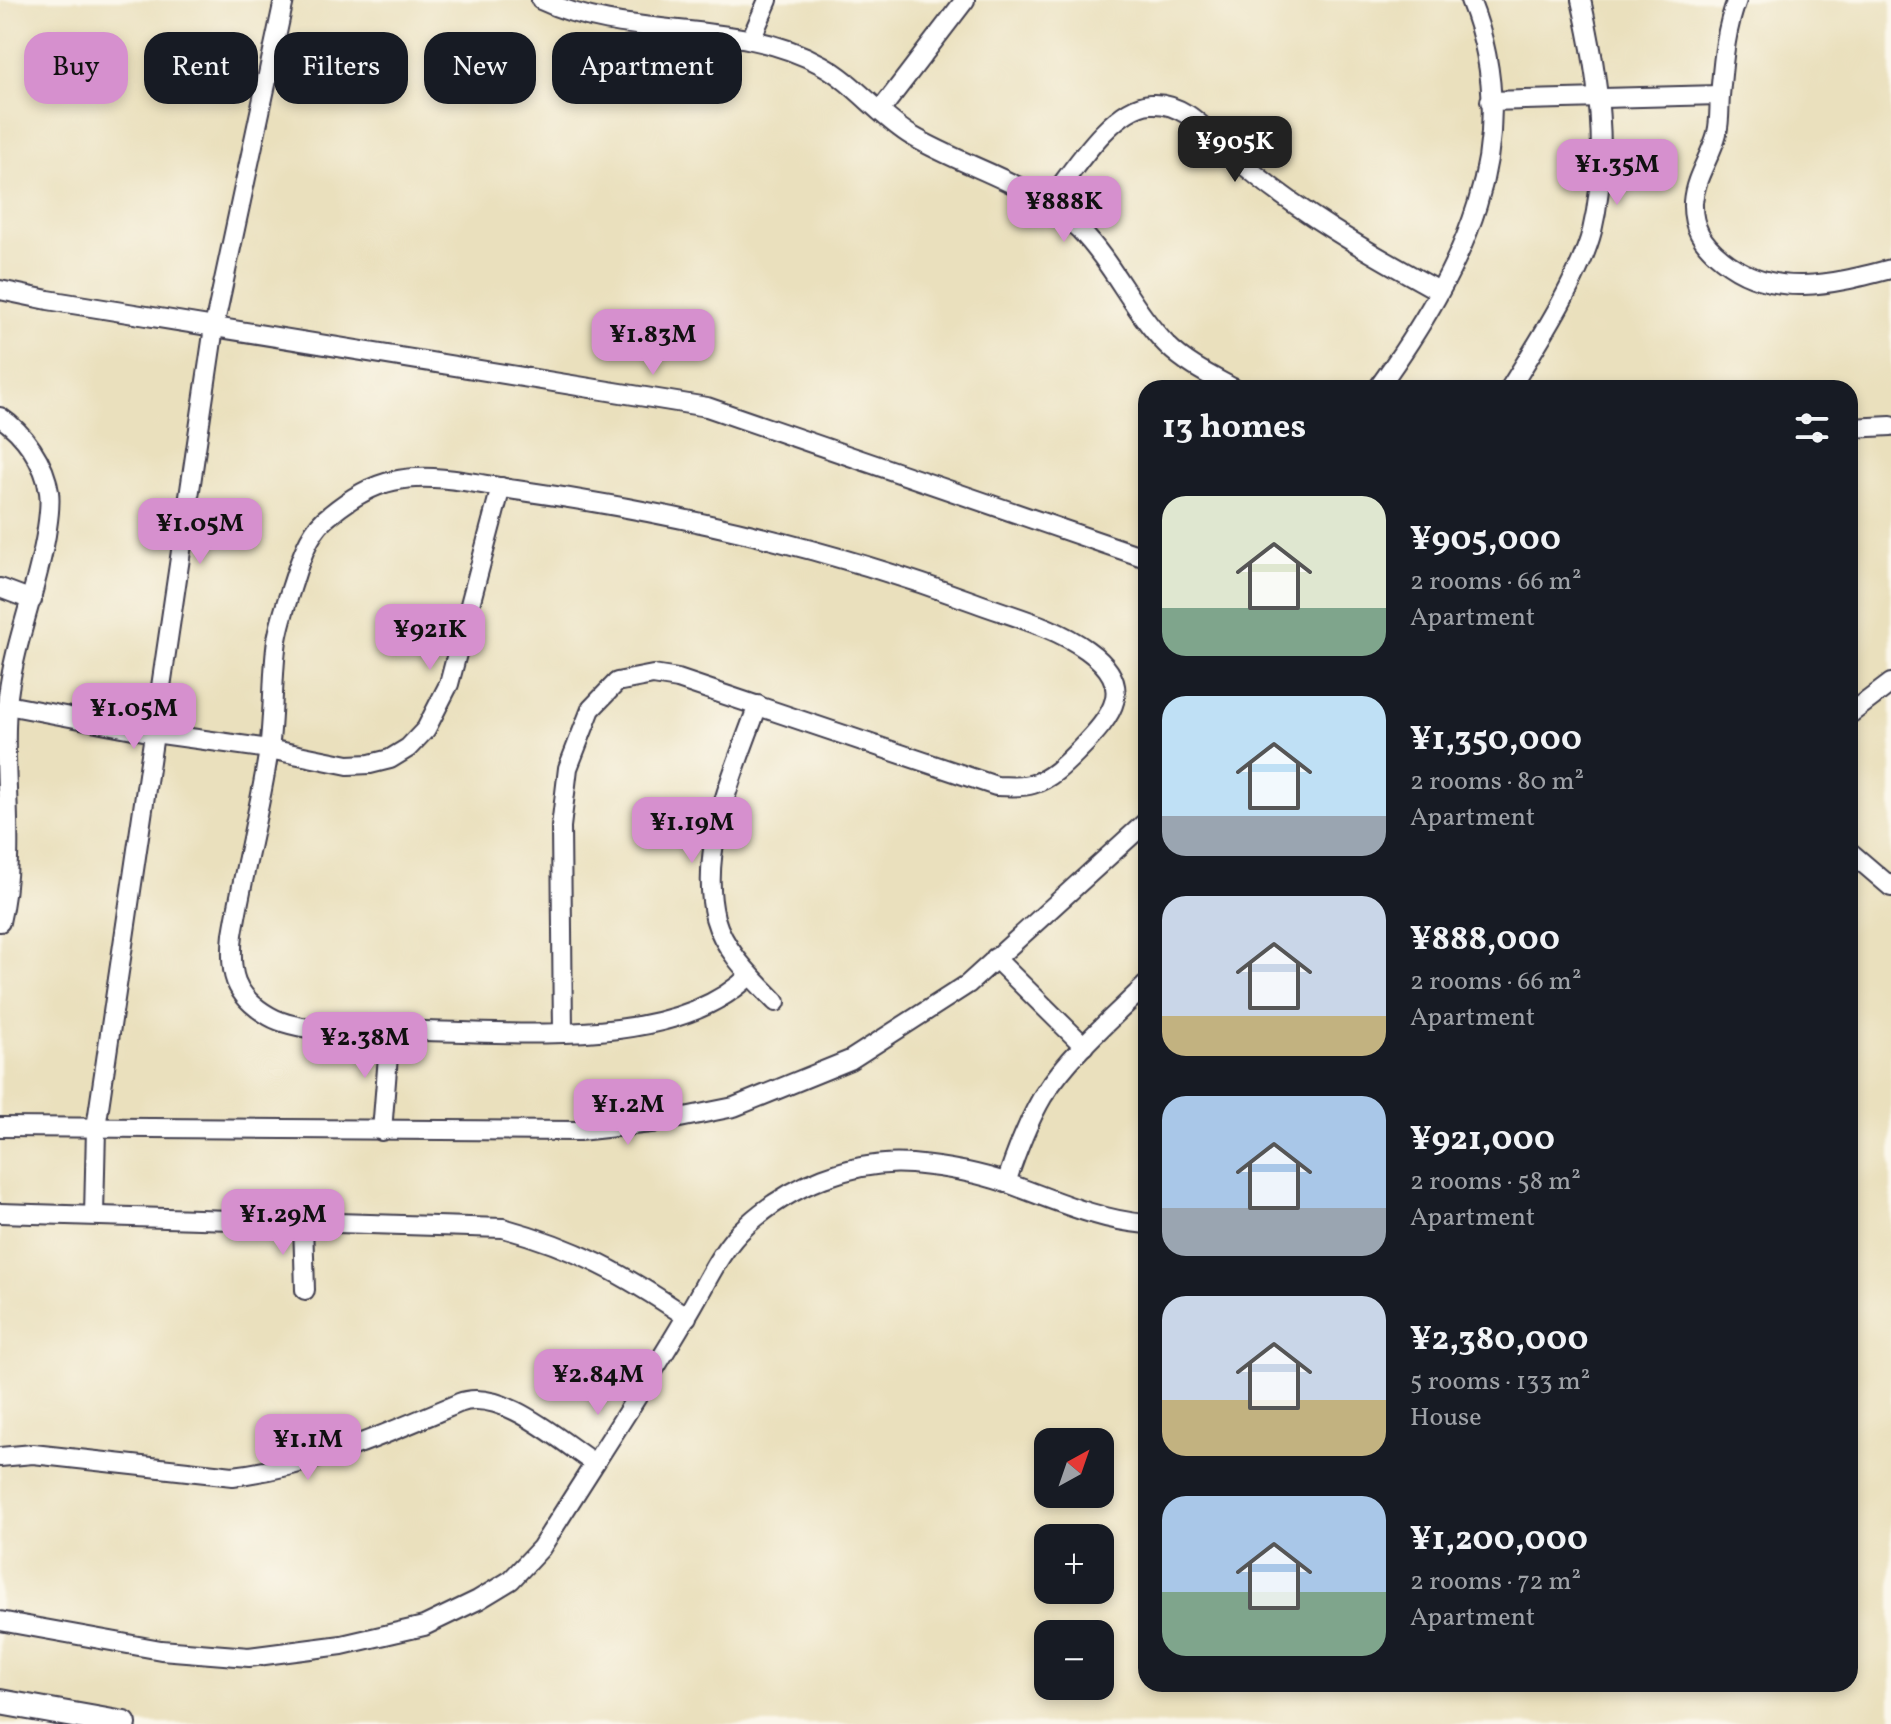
<!DOCTYPE html>
<html lang="en">
<head>
<meta charset="utf-8">
<style>
	:root { --surface:#171b24; --page:#242831; --text:#f1f3f6; --muted:#9ea1a6; --accent:#d690ce }
	body { margin:0; font-family:Vollkorn,serif; background:var(--page); color:var(--text); height:100vh; display:flex; flex-direction:column; font-size:30px; white-space:nowrap }
	* { box-sizing:border-box; margin:0 }
	p { font-size:26px; color:var(--muted) }
	.icon { flex:none; width:44px; height:44px; fill:none; stroke:currentColor; stroke-width:2; stroke-linecap:round; stroke-linejoin:round }
	.map { position:relative; flex:1; overflow:hidden }
	.details { position:absolute; left:1138px; top:380px; width:720px; height:1312px; display:flex; flex-direction:column; background:var(--surface); border-radius:24px; box-shadow:0 4px 12px #0003 }
	.details>* { flex:none }
	.banner { position:absolute; left:24px; top:32px; width:760px; height:72px; display:flex; gap:16px }
	.needle { width:52px; rotate:40deg }
	.controls { position:absolute; left:1034px; top:1428px; display:grid; gap:16px }
	.controls a { display:grid; place-items:center; width:80px; height:80px; border-radius:16px; background:var(--surface); box-shadow:0 4px 12px #0003; font-size:40px }
	.price { position:absolute; translate:-50% -68px; padding:0 18px; border-radius:16px; background:var(--accent); color:#111; font-size:26px; line-height:52px; filter:drop-shadow(0 2px 4px #0008) }
	.price::after { content:''; position:absolute; left:50%; top:48px; width:24px; height:18px; margin-left:-12px; background:inherit; clip-path:polygon(0 0,100% 0,50% 100%) }
	.price.active { background:#222; color:#fff }
	ul { padding:0; list-style:none }
	li { display:flex; align-items:center; gap:24px; height:200px; padding:0 24px }
	li span { display:grid; place-items:center; flex:none; width:224px; height:160px; border-radius:24px; color:#555 }
	li>.icon { margin-inline-start:auto }
	span .icon { width:96px; height:96px; fill:#fffc; stroke-width:1 }
	li b { font-size:34px }
	h2 { display:flex; justify-content:space-between; align-items:center; height:96px; padding:0 24px; font-size:34px }
	.chip { padding:0 28px; border-radius:24px; background:var(--surface); box-shadow:0 4px 12px #0003; font-size:28px; line-height:72px }
	.chip.active { background:var(--accent); color:#111 }
	.map>svg:first-child { display:block }
	.lines { fill:none; stroke-linecap:round; stroke-linejoin:round }
	.street-casing { stroke:#403e4e; stroke-width:22 }
	.secondary-casing { stroke:#403e4e; stroke-width:28 }
	.street { stroke:#fff; stroke-width:18 }
	.secondary { stroke:#fff; stroke-width:24 }
</style>
</head>
<body>
<div class="map">
<svg width="1891" height="1724" viewBox="0 0 1891 1724">
	<rect width="100%" height="100%" fill="#fbf7ec"/>
	<filter id="ink" filterUnits="userSpaceOnUse"><feTurbulence type="fractalNoise" baseFrequency=".0125" numOctaves="2"/><feDisplacementMap in="SourceGraphic" scale="16" xChannelSelector="R" yChannelSelector="G"/><feConvolveMatrix kernelMatrix="1 2 1 2 8 2 1 2 1" color-interpolation-filters="sRGB"/></filter>
	<filter id="wash" filterUnits="userSpaceOnUse"><feTurbulence type="fractalNoise" baseFrequency=".006" numOctaves="4" result="noise"/><feDisplacementMap in="SourceGraphic" scale="32" xChannelSelector="R" yChannelSelector="G"/><feGaussianBlur stdDeviation="1.8" result="paint"/><feColorMatrix in="noise" values="0 0 0 0 0 0 0 0 0 0 0 0 0 0 0 0 0 1.4 0 .05"/><feComposite in="paint" operator="in"/></filter>
	<g filter="url(#wash)">
		<rect width="100%" height="100%" fill="#eae0bd"/>
	</g>
	<g filter="url(#ink)">
		<g class="lines">
			<!-- street casing -->
			<g class="street-casing">
				<g id="street">
					<path d="M 541,0 C 630,42 736,17 822,65 C 855,83 879,116 912,136 C 970,170 1030,181 1080,230 C 1114,265 1133,311 1167,345 C 1186,364 1211,376 1233,388"/>
					<path d="M 1737,0 C 1725,31 1723,63 1720,96 C 1719,108 1720,121 1717,133 C 1711,157 1695,176 1693,202 C 1692,227 1702,243 1722,259 C 1773,300 1833,284 1891,269"/>
					<path d="M 751,39 L 768,0"/>
					<path d="M 1490,101 L 1720,95"/>
					<path d="M 880,111 L 965,0"/>
					<path d="M 1048,203 C 1070,175 1112,106 1151,104 C 1186,102 1208,133 1231,154 C 1294,210 1366,251 1439,291"/>
					<path d="M 0,290 L 48,300 L 707,407 L 1146,558"/>
					<path d="M 1378,388 C 1462,271 1528,145 1470,0"/>
					<path d="M 1510,388 C 1536,346 1580,278 1592,231 C 1610,156 1598,74 1581,0"/>
					<path d="M 0,417 C 24,433 45,463 49,492 C 51,506 48,521 46,535 C 37,589 15,641 8,696 C 0,771 18,847 0,922"/>
					<path d="M 1850,428 L 1891,426"/>
					<path d="M 0,588 L 32,600"/>
					<path d="M 7,705 L 154,733 L 269,749 L 348,765 L 370,764 L 390,759 L 408,748 L 426,729 L 449,684 L 501,487"/>
					<path d="M 758,705 C 735,770 698,848 715,918 C 724,951 753,978 776,1002"/>
					<path d="M 1850,714 L 1891,683"/>
					<path d="M 1850,852 L 1891,887"/>
					<path d="M 995,958 L 1084,1046"/>
					<path d="M 563,1032 L 561,827 L 568,768 L 591,709 L 617,682 L 653,675 L 678,679 L 996,786 C 1008,786 1022,788 1033,784 C 1051,779 1066,763 1079,750 C 1113,715 1137,686 1087,650 C 1054,626 1011,616 974,602 C 825,547 673,512 516,490 C 478,484 432,472 393,481 C 370,486 348,500 330,515 C 312,528 304,550 297,570 C 290,593 281,616 277,640 C 272,676 274,713 269,749 C 260,811 243,872 233,934 C 229,972 233,995 269,1016 C 305,1037 382,1030 424,1031 C 488,1032 554,1037 618,1029 C 666,1023 716,1009 750,975"/>
					<path d="M 0,1127 L 579,1131 L 660,1122 L 734,1107 L 850,1060 L 968,984 L 1146,822"/>
					<path d="M 382,1131 L 390,1031"/>
					<path d="M 1006,1183 C 1016,1153 1027,1123 1043,1096 C 1070,1054 1110,1020 1146,985"/>
					<path d="M 0,1213 L 503,1228 C 576,1248 624,1274 687,1317"/>
					<path d="M 94,1215 L 96,1128 L 214,327 L 284,0"/>
					<path d="M 303,1223 L 305,1290"/>
					<path d="M 0,1457 L 33,1454 L 233,1476 C 315,1466 384,1435 459,1403 C 501,1387 559,1440 594,1463"/>
					<path d="M 0,1621 L 161,1650 L 249,1657 L 342,1645 L 424,1626 L 478,1600 L 511,1580 L 541,1548 C 589,1471 640,1395 686,1317 C 705,1287 719,1250 746,1226 C 789,1186 853,1159 912,1164 C 944,1167 976,1172 1007,1183 C 1052,1199 1097,1220 1146,1224"/>
				</g>
			</g>
			<!-- secondary casing -->
			<g class="secondary-casing">
				<path id="secondary" d="M 0,1702 L 124,1724"/>
			</g>
			<!-- street -->
			<use href="#street" class="street"/>
			<!-- secondary -->
			<use href="#secondary" class="secondary"/>
		</g>
	</g>
</svg>
<div class="controls">
<a><svg class="needle" viewBox="-14 -14 28 28"><path d="M0-13l5 13h-10z" fill="#e53935"/><path d="M0 13l5-13h-10z" fill="#9ea1a6"/></svg></a>
<a>+</a>
<a>−</a>
</div>
<b class="price active" style="left:1235px;top:184px">¥905K</b>
<b class="price" style="left:1617px;top:207px">¥1.35M</b>
<b class="price" style="left:1064px;top:244px">¥888K</b>
<b class="price" style="left:653px;top:377px">¥1.83M</b>
<b class="price" style="left:200px;top:566px">¥1.05M</b>
<b class="price" style="left:430px;top:672px">¥921K</b>
<b class="price" style="left:134px;top:751px">¥1.05M</b>
<b class="price" style="left:692px;top:865px">¥1.19M</b>
<b class="price" style="left:365px;top:1080px">¥2.38M</b>
<b class="price" style="left:628px;top:1147px">¥1.2M</b>
<b class="price" style="left:283px;top:1257px">¥1.29M</b>
<b class="price" style="left:598px;top:1417px">¥2.84M</b>
<b class="price" style="left:308px;top:1482px">¥1.1M</b>
<div class="banner">
<a class="chip active">Buy</a>
<a class="chip">Rent</a>
<a class="chip">Filters</a>
<a class="chip">New</a>
<a class="chip">Apartment</a>
</div>
<section class="details">
<h2>13 homes<svg class="icon" aria-label="filters" viewBox="0 0 24 24"><path d="M4 7h16M4 17h16"/><circle cx="9" cy="7" r="2"/><circle cx="15" cy="17" r="2"/></svg></h2>
<ul>
<li><span style="background:linear-gradient(#dfe7d0 70%,#7fa58c 0)"><svg class="icon" aria-label="home" viewBox="0 0 24 24"><path d="M3 11l9-7 9 7M6 9v11h12V9"/></svg></span><div><b>¥905,000</b><p>2 rooms · 66 m²</p><p>Apartment</p></div></li>
<li><span style="background:linear-gradient(#bfe0f5 75%,#9aa5b1 0)"><svg class="icon" aria-label="home" viewBox="0 0 24 24"><path d="M3 11l9-7 9 7M6 9v11h12V9"/></svg></span><div><b>¥1,350,000</b><p>2 rooms · 80 m²</p><p>Apartment</p></div></li>
<li><span style="background:linear-gradient(#c9d6e8 75%,#c2b280 0)"><svg class="icon" aria-label="home" viewBox="0 0 24 24"><path d="M3 11l9-7 9 7M6 9v11h12V9"/></svg></span><div><b>¥888,000</b><p>2 rooms · 66 m²</p><p>Apartment</p></div></li>
<li><span style="background:linear-gradient(#a9c7e8 70%,#9aa5b1 0)"><svg class="icon" aria-label="home" viewBox="0 0 24 24"><path d="M3 11l9-7 9 7M6 9v11h12V9"/></svg></span><div><b>¥921,000</b><p>2 rooms · 58 m²</p><p>Apartment</p></div></li>
<li><span style="background:linear-gradient(#c9d6e8 65%,#c2b280 0)"><svg class="icon" aria-label="home" viewBox="0 0 24 24"><path d="M3 11l9-7 9 7M6 9v11h12V9"/></svg></span><div><b>¥2,380,000</b><p>5 rooms · 133 m²</p><p>House</p></div></li>
<li><span style="background:linear-gradient(#a9c7e8 60%,#7fa58c 0)"><svg class="icon" aria-label="home" viewBox="0 0 24 24"><path d="M3 11l9-7 9 7M6 9v11h12V9"/></svg></span><div><b>¥1,200,000</b><p>2 rooms · 72 m²</p><p>Apartment</p></div></li>
</ul>
</section>
</div>
</body>
</html>
